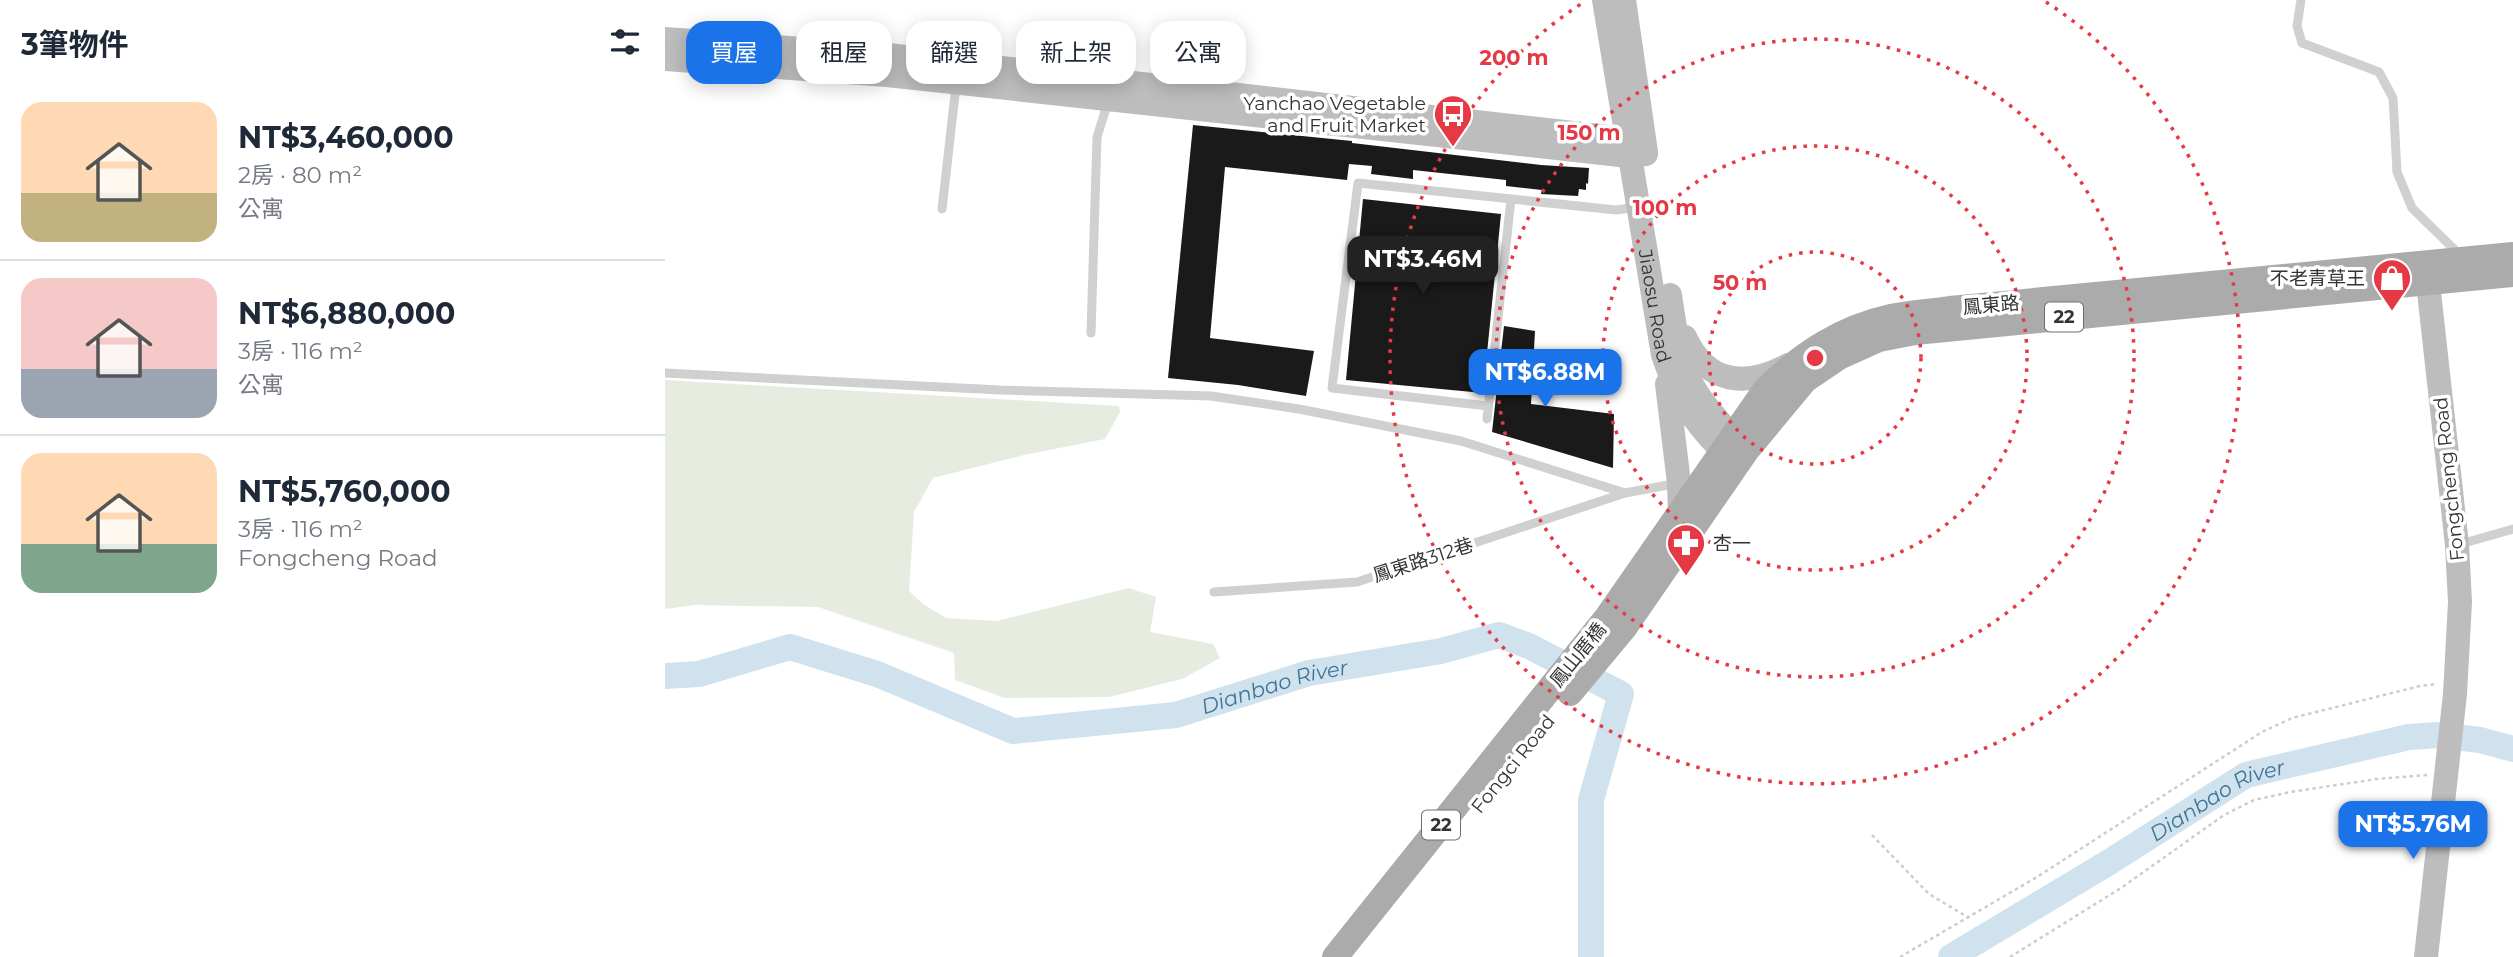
<!DOCTYPE html>
<html lang="zh-TW">
<head>
<meta charset="utf-8">
<style>
	:root { --surface:#fff; --page:#f6f6f7; --text:#1f2937; --muted:#747a83; --line:#e0e1e3; --accent:#1a73e8 }
	body { margin:0; font-family:Montserrat,"Noto Sans TC",sans-serif; background:var(--page); color:var(--text); height:100vh; display:flex; flex-direction:column; font-size:26px; white-space:nowrap }
	* { box-sizing:border-box; margin:0 }
	p { font-size:23px; color:var(--muted) }
	.icon { flex:none; width:38px; height:38px; fill:none; stroke:currentColor; stroke-width:2; stroke-linecap:round; stroke-linejoin:round }
	.map { position:relative; flex:1; overflow:hidden }
	.panel { display:flex; flex-direction:column; background:var(--surface); width:665px }
	.panel>* { flex:none }
	.guide { position:absolute; left:21px; top:21px; width:665px; height:63px; display:flex; gap:14px }
	.price { position:absolute; translate:-50% -60px; padding:0 16px; border-radius:14px; background:var(--accent); color:#fff; font-size:23px; line-height:46px; filter:drop-shadow(0 2px 4px #0008) }
	.price::after { content:''; position:absolute; left:50%; top:42px; width:21px; height:16px; margin-left:-10px; background:inherit; clip-path:polygon(0 0,100% 0,50% 100%) }
	.price.active { background:#222; color:#fff }
	ul { padding:0; list-style:none }
	li { display:flex; align-items:center; gap:21px; height:175px; padding:0 21px }
	li+li { border-top:2px solid var(--line) }
	li span { display:grid; place-items:center; flex:none; width:196px; height:140px; border-radius:21px; color:#555 }
	li>.icon { margin-inline-start:auto }
	span .icon { width:84px; height:84px; fill:#fffc; stroke-width:1 }
	li b { font-size:30px }
	h2 { display:flex; justify-content:space-between; align-items:center; height:84px; padding:0 21px; font-size:30px }
	.pill { padding:0 24px; border-radius:21px; background:var(--surface); box-shadow:0 4px 18px #0003; font-size:24px; line-height:63px }
	.pill.active { background:var(--accent); color:#fff }
	main { display:flex; flex:1; min-height:0 }
	.map>svg:first-child { display:block }
	.green { fill:#e6ecdf }
	.lines { fill:none; stroke-linecap:round; stroke-linejoin:round }
	.river { stroke:#cfe2ee; stroke-width:26 }
	.building { fill:#1a1a1a }
	.path { stroke:#cdcdcd; stroke-width:2.5; stroke-dasharray:3.5 3.5; stroke-linecap:butt }
	.lane { stroke:#d0d0d0; stroke-width:9 }
	.secondary { stroke:#bdbdbd; stroke-width:24 }
	.primary { stroke:#ababab; stroke-width:26 }
	.ring { fill:none; stroke:#e63946; stroke-width:3.5; stroke-dasharray:3.5 7 }
	.labels { text-anchor:middle; dominant-baseline:central; stroke-width:7; stroke-linejoin:round; paint-order:stroke }
	.shield { fill:#fff; stroke:#707070; stroke-width:2 }
	.shield-label { font-size:18px; font-weight:bold; fill:#333 }
	.poi-label { font-size:19px; fill:#333; stroke:#fff; text-anchor:end }
	.street-label { font-size:19px; fill:#333; stroke:#fff }
	.water-label { font-size:21px; font-style:italic; fill:#3f7597; stroke:#fff }
	.centre { fill:#e63946; stroke:#fff; stroke-width:3.5 }
	.ring-label { font-size:21px; text-anchor:middle; font-weight:bold; fill:#e63946; stroke:#fff; stroke-width:7; stroke-linejoin:round; paint-order:stroke }
</style>
</head>
<body>
<main>
<section class="panel">
<h2>3筆物件<svg class="icon" aria-label="filters" viewBox="0 0 24 24"><path d="M4 7h16M4 17h16"/><circle cx="9" cy="7" r="2"/><circle cx="15" cy="17" r="2"/></svg></h2>
<ul>
<li><span style="background:linear-gradient(#ffd9b3 65%,#c2b280 0)"><svg class="icon" aria-label="home" viewBox="0 0 24 24"><path d="M3 11l9-7 9 7M6 9v11h12V9"/></svg></span><div><b>NT$3,460,000</b><p>2房 · 80 m²</p><p>公寓</p></div></li>
<li><span style="background:linear-gradient(#f6c9c9 65%,#9aa5b1 0)"><svg class="icon" aria-label="home" viewBox="0 0 24 24"><path d="M3 11l9-7 9 7M6 9v11h12V9"/></svg></span><div><b>NT$6,880,000</b><p>3房 · 116 m²</p><p>公寓</p></div></li>
<li><span style="background:linear-gradient(#ffd9b3 65%,#7fa58c 0)"><svg class="icon" aria-label="home" viewBox="0 0 24 24"><path d="M3 11l9-7 9 7M6 9v11h12V9"/></svg></span><div><b>NT$5,760,000</b><p>3房 · 116 m²</p><p>Fongcheng Road</p></div></li>
</ul>
</section>
<div class="map">
<svg width="1848" height="957" viewBox="0 0 1848 957">
	<rect width="100%" height="100%" fill="#fff"/>
	<!-- green -->
	<path class="green" d="M 0,380 L 454,406 L 455,412 L 440,439 L 359,455 L 268,478 L 249,512 L 244,591 L 258,604 L 281,618 L 332,621 L 464,588 L 491,597 L 485,632 L 548,644 L 555,658 L 517,679 L 444,697 L 340,698 L 290,680 L 289,653 L 153,607 L 29,605 L 0,609 Z"/>
	<g class="lines">
		<!-- river -->
		<g class="river">
			<path id="s1" d="M 0,676 L 34,674 L 125,647 L 212,674 L 348,731 L 511,715 L 644,673 L 776,651 L 834,635 L 864,646 L 956,694 L 926,800 L 926,957"/>
			<path id="s2" d="M 1286,957 L 1446,861 L 1581,775 L 1744,737 L 1773,735 L 1815,740 L 1848,749"/>
		</g>
	</g>
	<!-- building -->
	<g class="building">
		<path d="M 528,125 L 687,141 L 687,143 L 876,165 L 924,168 L 923,184 L 921,183 L 921,190 L 914,189 L 913,196 L 876,194 L 877,190 L 841,186 L 841,180 L 748,170 L 748,179 L 706,174 L 707,166 L 684,164 L 682,180 L 560,167 L 545,338 L 649,351 L 641,396 L 573,385 L 503,378 Z"/>
		<path d="M 698,199 L 836,214 L 818,393 L 681,380 Z"/>
		<path d="M 839,326 L 870,331 L 866,404 L 949,414 L 948,468 L 827,432 Z"/>
	</g>
	<g class="lines">
		<!-- path -->
		<g class="path">
			<path d="M 1207,835 L 1264,894 L 1304,918"/>
			<path d="M 1235,957 L 1372,877 L 1597,732 L 1627,718 L 1755,686 L 1772,684"/>
			<path d="M 1345,957 L 1456,888 L 1559,815 L 1589,800 L 1625,792 L 1712,779 L 1762,775"/>
		</g>
		<!-- lane -->
		<g class="lane">
			<path d="M 1636,0 L 1632,26 L 1637,43 L 1714,72 L 1728,98 L 1732,172 L 1747,208 L 1795,255"/>
			<path d="M 277,209 L 291,86"/>
			<path d="M 426,333 L 432,137 L 443,102"/>
			<path d="M 0,373 L 335,390 L 546,396 L 634,409 L 796,441 L 960,493 L 1014,483"/>
			<path d="M 823,406 L 667,388 L 693,183 L 951,210 L 990,205"/>
			<path d="M 822,419 L 846,199"/>
			<path d="M 1792,545 L 1848,529"/>
			<path d="M 549,592 L 692,582 L 960,493"/>
			<path d="M 857,728 L 870,737"/>
		</g>
		<!-- secondary -->
		<g class="secondary">
			<path id="s3" d="M 939,0 L 998,355 C 1014,403 1034,430 1071,464"/>
			<path d="M 959,0 L 981,152"/>
			<path d="M 0,39 L 223,55 L 961,139 L 978,136"/>
			<path d="M 0,59 L 222,75 L 964,156 L 981,154"/>
			<path d="M 1005,295 C 1009,322 1013,351 1023,376 C 1035,404 1061,428 1080,451"/>
			<path d="M 1020,337 C 1042,384 1080,388 1123,365"/>
			<path d="M 1002,384 L 1014,483 L 1015,516"/>
			<path d="M 1761,957 L 1790,694 L 1795,602 L 1792,545 L 1761,265"/>
		</g>
		<!-- primary -->
		<g class="primary">
			<path d="M 905,693 L 959,628 L 1081,451 L 1140,380 L 1174,357 L 1214,339 L 1250,332 L 1848,274"/>
			<path d="M 670,957 L 943,616 L 1101,389 C 1137,354 1176,328 1226,317 C 1245,313 1265,312 1285,309 L 1848,255"/>
		</g>
	</g>
	<!-- distance rings -->
	<g class="ring">
		<circle cx="1150" cy="358" r="106"/>
		<circle cx="1150" cy="358" r="212"/>
		<circle cx="1150" cy="358" r="319"/>
		<path d="M1381 2A425 425 0 1 1 919 2"/>
	</g>
	<!-- icons -->
	<defs>
		<g id="bus-pin" transform="scale(2.0125)"><path d="M0 17L-7.5 6A9.5 9.5 0 1 1 7.5 6Z" fill="#e63946" stroke="#fff"/><path d="M-5-6H5V4H4V6H2V4H-2V6H-4V4H-5ZM-3.5-4V0h7V-4ZM-3.5 1.2v1.5H-2V1.2ZM2 1.2v1.5H3.5V1.2Z" fill="#fff"/></g>
		<g id="shop-pin" transform="scale(2.0125)"><path d="M0 17L-7.5 6A9.5 9.5 0 1 1 7.5 6Z" fill="#e63946" stroke="#fff"/><path d="M-5-2.5h2.3a2.7 3.5 0 0 1 5.4 0H5L5.5 6h-11ZM-1.5-2.5h3a1.5 2.3 0 0 0-3 0Z" fill="#fff"/></g>
		<g id="pharmacy-pin" transform="scale(2.0125)"><path d="M0 17L-7.5 6A9.5 9.5 0 1 1 7.5 6Z" fill="#e63946" stroke="#fff"/><path d="M-2-6h4v4h4v4h-4v4h-4v-4h-4v-4h4Z" fill="#fff"/></g>
	</defs>
	<g fill-rule="evenodd">
		<use href="#bus-pin" x="788" y="114"/>
		<use href="#shop-pin" x="1727" y="278"/>
		<use href="#pharmacy-pin" x="1021" y="543"/>
	</g>
	<g class="labels">
		<!-- shield labels -->
		<g class="shield">
			<rect x="1380" y="302.5" width="38" height="29" rx="5"/>
			<rect x="757" y="810.5" width="38" height="29" rx="5"/>
		</g>
		<g class="shield-label">
			<text x="1399" y="317">22</text>
			<text x="776" y="825">22</text>
		</g>
		<!-- poi labels -->
		<g class="poi-label">
			<text x="761" y="103">Yanchao Vegetable<tspan x="761" dy="22">and Fruit Market</tspan></text>
			<text x="1700" y="278">不老青草王</text>
			<text x="1048" y="543" text-anchor="start">杏一</text>
		</g>
		<!-- street labels -->
		<g class="street-label">
			<text stroke="none"><textPath href="#s3" startOffset="310">Jiaosu Road</textPath></text>
			<text transform="translate(1326 305) rotate(-5)">鳳東路</text>
			<text transform="translate(1784 479) rotate(-96)">Fongcheng Road</text>
			<text transform="translate(758 560) rotate(-18)">鳳東路312巷</text>
			<text transform="translate(913 655) rotate(-51)">鳳山厝橋</text>
			<text transform="translate(848 764) rotate(-51)">Fongci Road</text>
		</g>
		<!-- water labels -->
		<g class="water-label">
			<text stroke="none"><textPath href="#s1" startOffset="634">Dianbao River</textPath></text>
			<text stroke="none"><textPath href="#s2" startOffset="310">Dianbao River</textPath></text>
		</g>
	</g>
	<circle cx="1150" cy="358" r="10" class="centre"/>
	<g class="ring-label">
		<text x="849" y="65">200 m</text>
		<text x="924" y="140">150 m</text>
		<text x="1000" y="215">100 m</text>
		<text x="1075" y="290">50 m</text>
	</g>
</svg>
<b class="price active" style="left:758px;top:296px">NT$3.46M</b>
<b class="price" style="left:880px;top:409px">NT$6.88M</b>
<b class="price" style="left:1748px;top:861px">NT$5.76M</b>
<div class="guide">
<a class="pill active">買屋</a>
<a class="pill">租屋</a>
<a class="pill">篩選</a>
<a class="pill">新上架</a>
<a class="pill">公寓</a>
</div>
</div>
</main>
</body>
</html>
